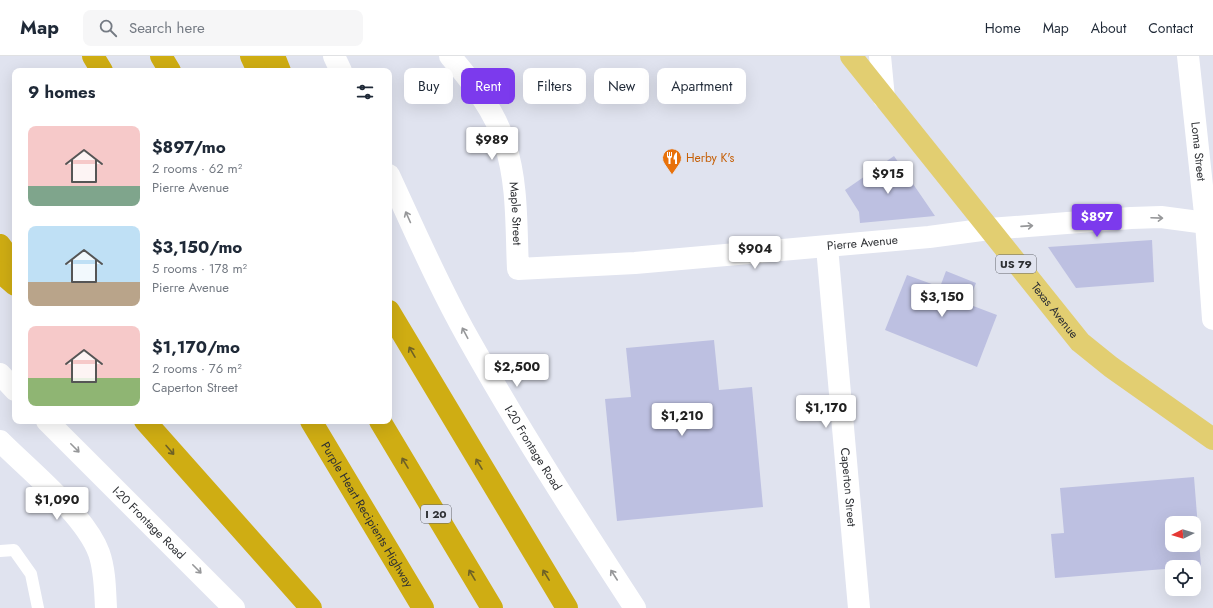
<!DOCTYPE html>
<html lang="en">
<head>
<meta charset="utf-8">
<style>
	:root { --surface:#fff; --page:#f6f6f7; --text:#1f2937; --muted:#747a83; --line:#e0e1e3; --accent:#7c3aed }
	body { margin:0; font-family:Jost,sans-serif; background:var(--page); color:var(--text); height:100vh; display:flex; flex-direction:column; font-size:15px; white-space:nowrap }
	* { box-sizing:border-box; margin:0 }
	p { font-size:13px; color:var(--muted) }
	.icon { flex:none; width:22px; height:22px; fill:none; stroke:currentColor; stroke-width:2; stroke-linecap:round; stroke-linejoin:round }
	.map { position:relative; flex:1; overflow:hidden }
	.side { position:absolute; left:12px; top:12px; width:380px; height:356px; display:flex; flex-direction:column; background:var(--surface); border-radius:8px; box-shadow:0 4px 16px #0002 }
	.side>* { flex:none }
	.top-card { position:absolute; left:404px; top:12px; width:380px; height:36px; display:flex; gap:8px }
	.needle { width:26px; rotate:265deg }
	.controls { position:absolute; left:1165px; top:460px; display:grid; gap:8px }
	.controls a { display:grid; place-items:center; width:36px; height:36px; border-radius:8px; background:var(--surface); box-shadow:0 4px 16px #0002; font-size:20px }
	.price { position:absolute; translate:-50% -34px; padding:0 9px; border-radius:4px; background:#fff; color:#222; font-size:13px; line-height:26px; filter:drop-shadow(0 1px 2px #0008) }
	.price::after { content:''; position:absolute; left:50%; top:24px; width:12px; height:9px; margin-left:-6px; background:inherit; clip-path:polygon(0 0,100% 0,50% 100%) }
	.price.active { background:var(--accent); color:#fff }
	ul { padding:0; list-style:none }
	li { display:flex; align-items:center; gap:12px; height:100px; padding:0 16px }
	li span { display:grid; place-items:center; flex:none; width:112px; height:80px; border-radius:8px; color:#555 }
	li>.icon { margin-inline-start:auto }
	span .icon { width:48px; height:48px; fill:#fffc; stroke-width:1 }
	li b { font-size:17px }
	h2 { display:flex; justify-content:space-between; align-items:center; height:48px; padding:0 16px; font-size:17px }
	.pill { padding:0 14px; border-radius:8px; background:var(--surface); box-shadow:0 4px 16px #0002; font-size:14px; line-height:36px }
	.pill.active { background:var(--accent); color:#fff }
	header { display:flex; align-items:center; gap:24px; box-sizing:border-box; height:56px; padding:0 20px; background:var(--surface); border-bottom:1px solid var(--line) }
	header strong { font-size:19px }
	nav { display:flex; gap:22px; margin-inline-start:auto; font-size:14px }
	.search { width:280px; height:36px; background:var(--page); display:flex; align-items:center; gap:10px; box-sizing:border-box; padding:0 14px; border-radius:8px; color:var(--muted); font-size:15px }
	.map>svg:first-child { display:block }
	.building { fill:#bdc0e1; fill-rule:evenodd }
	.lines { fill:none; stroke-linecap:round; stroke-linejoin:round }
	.service { stroke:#fff; stroke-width:12 }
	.minor { stroke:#fff; stroke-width:22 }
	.secondary { stroke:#fff; stroke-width:22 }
	.primary { stroke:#e2ce71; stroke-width:22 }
	.motorway { stroke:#cfad13; stroke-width:22 }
	.oneway { stroke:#969799 }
	.oneway2 { stroke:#6e6126 }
	.labels { text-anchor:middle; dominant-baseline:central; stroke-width:3; stroke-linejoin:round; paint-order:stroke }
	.shield { fill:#e0e3ef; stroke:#63656b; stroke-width:1 }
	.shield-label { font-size:11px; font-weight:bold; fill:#2d2f33 }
	.street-label { font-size:12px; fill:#2d2f33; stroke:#e0e3ef }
	.food-label { font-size:12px; fill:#c56008; stroke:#e0e3ef; text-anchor:start }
</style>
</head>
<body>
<header>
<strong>Map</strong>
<div class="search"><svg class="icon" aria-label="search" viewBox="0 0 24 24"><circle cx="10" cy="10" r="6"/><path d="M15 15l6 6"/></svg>Search here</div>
<nav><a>Home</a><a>Map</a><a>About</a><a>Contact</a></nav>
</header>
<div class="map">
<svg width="1213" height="552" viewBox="0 0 1213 552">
	<rect width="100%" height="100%" fill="#e0e3ef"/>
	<!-- building -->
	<g class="building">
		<path d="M 894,100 L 935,160 L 860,167 L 859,156 L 845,134 Z"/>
		<path d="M 1152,184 L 1154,226 L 1076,232 L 1048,191 Z"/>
		<path d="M 946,215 L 976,227 L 968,248 L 997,259 L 977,311 L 885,274 L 907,219 L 940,231 Z"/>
		<path d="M 714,284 L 719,334 L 752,331 L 763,451 L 617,465 L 605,343 L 631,341 L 626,292 Z"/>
		<path d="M 1194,421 L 1201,510 L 1055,522 L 1051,478 L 1064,477 L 1060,432 ZM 1172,467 L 1194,467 L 1194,489 L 1172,489 Z"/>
	</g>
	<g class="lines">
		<!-- service -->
		<path class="service" d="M 0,495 L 14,494 L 31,518 L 38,552"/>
		<!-- minor -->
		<g class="minor">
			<path id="s1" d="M 450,0 C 472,26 495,55 505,88 C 518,127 516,172 518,213 L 635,207 L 929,181 L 989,173 L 1131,162 L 1161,161 L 1206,167"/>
			<path d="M 880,0 L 884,42"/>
			<path id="s2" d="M 1188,0 L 1206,167 L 1213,263"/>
			<path id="s3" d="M 827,191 L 859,552"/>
			<path d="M 0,385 C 30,415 85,459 99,497 C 105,514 105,534 106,552"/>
		</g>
		<!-- secondary -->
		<g class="secondary">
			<path d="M 334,0 L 341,15"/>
			<path id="s4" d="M 389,119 C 414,173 438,229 468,282 C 520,375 577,463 635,552"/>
			<path d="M 0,318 L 15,334"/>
			<path id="s5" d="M 47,365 L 234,552"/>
		</g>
		<!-- primary -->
		<path class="primary" id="s6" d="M 851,0 L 1080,286 L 1111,311 L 1213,383"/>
		<!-- motorway -->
		<g class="motorway">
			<path d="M 93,0 L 102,15"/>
			<path d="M 161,0 L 170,15"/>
			<path d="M 251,0 L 258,15"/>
			<path d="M 274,0 L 280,15"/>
			<path d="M 0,189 L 15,209"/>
			<path d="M 0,216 L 15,229"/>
			<path d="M 389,255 L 567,552"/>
			<path d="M 145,365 L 311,552"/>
			<path id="s7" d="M 311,365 L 423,552"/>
			<path d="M 380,365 L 492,552"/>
		</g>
	</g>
	<!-- one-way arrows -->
	<defs><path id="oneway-shaft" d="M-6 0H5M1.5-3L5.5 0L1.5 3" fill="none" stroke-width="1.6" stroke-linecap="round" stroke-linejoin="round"/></defs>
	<g class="oneway">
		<use href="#oneway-shaft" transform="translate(408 161) rotate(-114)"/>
		<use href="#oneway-shaft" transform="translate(1157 162) rotate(2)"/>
		<use href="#oneway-shaft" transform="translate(1027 170) rotate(-4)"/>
		<use href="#oneway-shaft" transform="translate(465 277) rotate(-118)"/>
		<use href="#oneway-shaft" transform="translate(75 392) rotate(45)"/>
		<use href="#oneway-shaft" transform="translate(197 513) rotate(45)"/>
		<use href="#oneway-shaft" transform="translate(614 519) rotate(-123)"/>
	</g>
	<g class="oneway2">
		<use href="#oneway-shaft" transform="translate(412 296) rotate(-120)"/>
		<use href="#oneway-shaft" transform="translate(170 394) rotate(49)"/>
		<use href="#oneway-shaft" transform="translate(405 407) rotate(-121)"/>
		<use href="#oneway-shaft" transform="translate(479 408) rotate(-121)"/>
		<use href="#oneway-shaft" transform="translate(472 519) rotate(-121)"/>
		<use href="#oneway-shaft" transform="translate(546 519) rotate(-122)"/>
	</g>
	<!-- icons -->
	<defs>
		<g id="restaurant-pin" transform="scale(1)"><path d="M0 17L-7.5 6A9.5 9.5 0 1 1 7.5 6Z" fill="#e8710a" stroke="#e0e3ef"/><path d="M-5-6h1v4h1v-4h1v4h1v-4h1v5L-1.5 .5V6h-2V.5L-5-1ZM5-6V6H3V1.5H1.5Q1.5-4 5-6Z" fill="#fff"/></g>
	</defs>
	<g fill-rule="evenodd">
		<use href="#restaurant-pin" x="672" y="102"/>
	</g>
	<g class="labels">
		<!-- shield labels -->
		<g class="shield">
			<rect x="996" y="199" width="40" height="18" rx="3"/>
			<rect x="421" y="449" width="30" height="18" rx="3"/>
		</g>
		<g class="shield-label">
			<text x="1016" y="208">US 79</text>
			<text x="436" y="458">I 20</text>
		</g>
		<!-- street labels -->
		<g class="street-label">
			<text stroke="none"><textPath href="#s2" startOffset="96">Loma Street</textPath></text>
			<text stroke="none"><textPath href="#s1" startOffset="175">Maple Street</textPath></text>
			<text stroke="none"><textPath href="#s1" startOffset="576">Pierre Avenue</textPath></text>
			<text stroke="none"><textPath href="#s6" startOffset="326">Texas Avenue</textPath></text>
			<text stroke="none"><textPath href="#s4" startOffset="309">I-20 Frontage Road</textPath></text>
			<text stroke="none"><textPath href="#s3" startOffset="241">Caperton Street</textPath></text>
			<text stroke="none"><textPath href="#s7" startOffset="109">Purple Heart Recipients Highway</textPath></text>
			<text stroke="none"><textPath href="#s5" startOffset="144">I-20 Frontage Road</textPath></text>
		</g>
		<!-- food labels -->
		<g class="food-label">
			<text x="686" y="102">Herby K's</text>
		</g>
	</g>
</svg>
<div class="controls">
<a><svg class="needle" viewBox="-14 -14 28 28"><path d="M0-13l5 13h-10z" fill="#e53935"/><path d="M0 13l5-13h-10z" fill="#747a83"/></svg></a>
<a><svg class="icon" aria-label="locate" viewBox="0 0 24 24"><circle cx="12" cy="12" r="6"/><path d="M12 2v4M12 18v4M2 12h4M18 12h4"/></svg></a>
</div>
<b class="price" style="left:492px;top:105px">$989</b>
<b class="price" style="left:888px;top:139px">$915</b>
<b class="price active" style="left:1097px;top:182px">$897</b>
<b class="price" style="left:755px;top:214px">$904</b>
<b class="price" style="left:942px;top:262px">$3,150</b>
<b class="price" style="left:517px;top:332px">$2,500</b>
<b class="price" style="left:826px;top:373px">$1,170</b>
<b class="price" style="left:682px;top:381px">$1,210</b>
<b class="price" style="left:57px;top:465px">$1,090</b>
<div class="top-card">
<a class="pill">Buy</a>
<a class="pill active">Rent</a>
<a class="pill">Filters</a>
<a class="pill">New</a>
<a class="pill">Apartment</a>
</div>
<section class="side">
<h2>9 homes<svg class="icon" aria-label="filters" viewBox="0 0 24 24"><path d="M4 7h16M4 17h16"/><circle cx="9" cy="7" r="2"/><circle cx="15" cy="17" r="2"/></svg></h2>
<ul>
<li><span style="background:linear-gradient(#f6c9c9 75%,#7fa58c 0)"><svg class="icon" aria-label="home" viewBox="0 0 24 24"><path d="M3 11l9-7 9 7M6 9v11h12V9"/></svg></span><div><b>$897/mo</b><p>2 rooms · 62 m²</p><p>Pierre Avenue</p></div></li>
<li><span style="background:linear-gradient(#bfe0f5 70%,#b9a48a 0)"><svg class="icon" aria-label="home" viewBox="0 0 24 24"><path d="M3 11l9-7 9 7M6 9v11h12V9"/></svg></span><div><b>$3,150/mo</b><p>5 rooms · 178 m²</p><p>Pierre Avenue</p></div></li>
<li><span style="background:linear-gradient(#f6c9c9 65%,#8fb573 0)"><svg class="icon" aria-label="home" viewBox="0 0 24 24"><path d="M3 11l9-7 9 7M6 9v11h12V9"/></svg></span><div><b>$1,170/mo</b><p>2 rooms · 76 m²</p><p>Caperton Street</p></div></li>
</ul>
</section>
</div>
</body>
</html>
